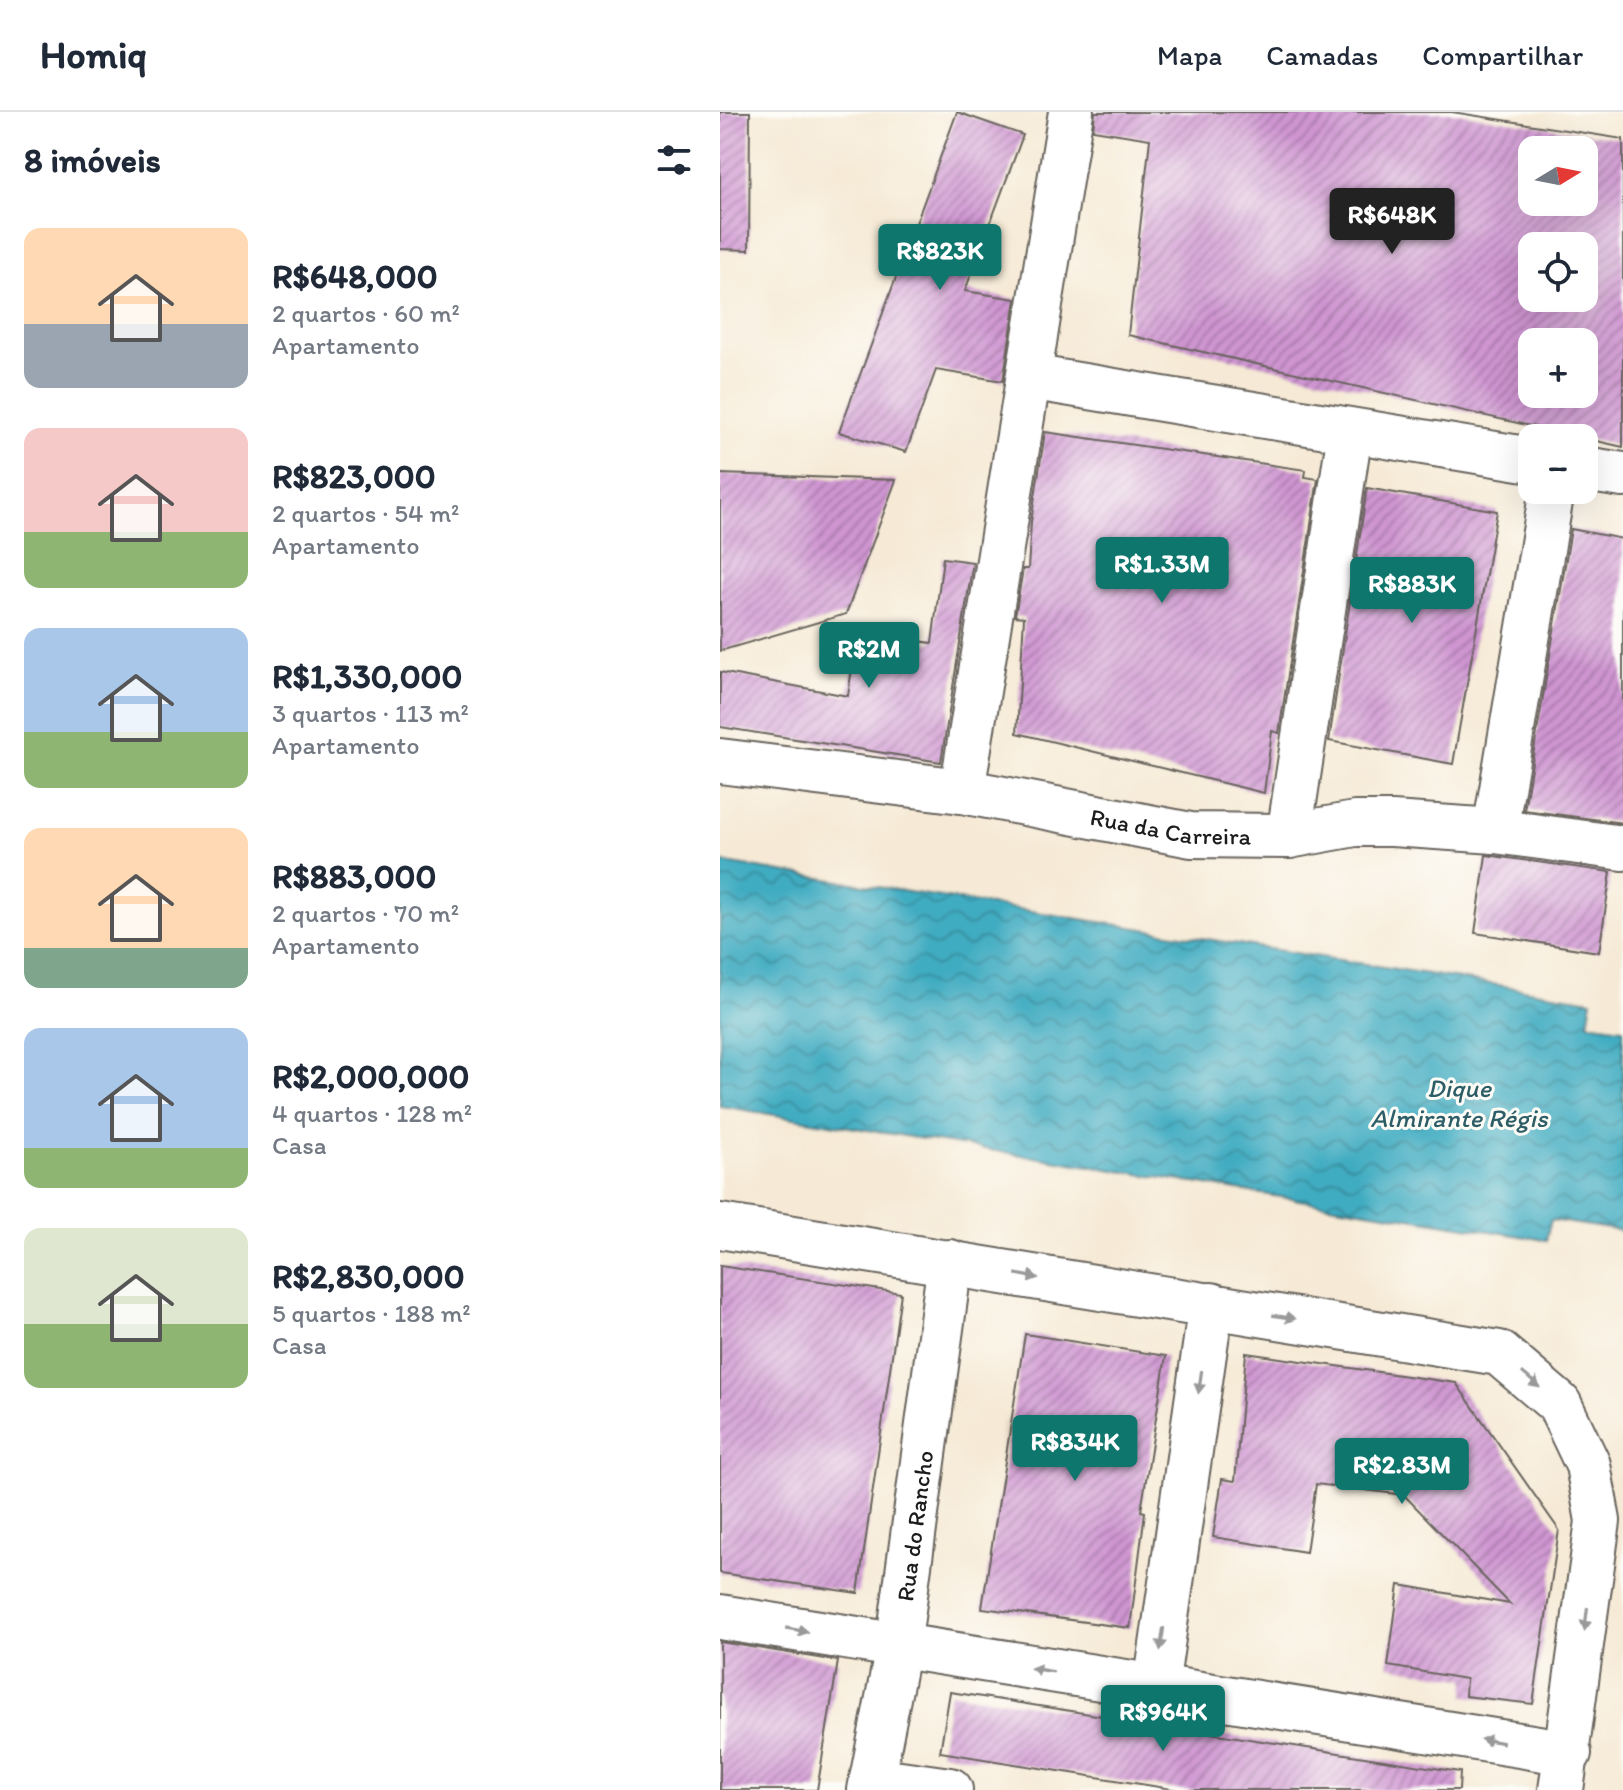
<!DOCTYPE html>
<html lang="pt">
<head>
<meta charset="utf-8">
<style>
	:root { --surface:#fff; --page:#f6f6f7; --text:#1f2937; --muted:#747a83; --line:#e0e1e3; --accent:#0f766e }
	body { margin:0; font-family:Itim,sans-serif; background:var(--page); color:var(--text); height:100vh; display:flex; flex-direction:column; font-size:30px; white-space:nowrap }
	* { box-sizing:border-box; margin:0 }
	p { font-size:26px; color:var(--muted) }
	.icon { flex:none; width:44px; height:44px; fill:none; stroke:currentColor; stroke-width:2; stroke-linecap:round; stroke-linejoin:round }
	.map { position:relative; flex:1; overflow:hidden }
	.panel { display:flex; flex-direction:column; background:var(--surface); width:720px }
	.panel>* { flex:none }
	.needle { width:52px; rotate:80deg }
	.buttons { position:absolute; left:798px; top:24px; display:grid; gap:16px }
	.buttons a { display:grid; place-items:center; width:80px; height:80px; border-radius:16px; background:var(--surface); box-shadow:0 8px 32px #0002; font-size:40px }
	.price { position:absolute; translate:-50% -68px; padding:0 18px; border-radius:8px; background:var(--accent); color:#fff; font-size:26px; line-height:52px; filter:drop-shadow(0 2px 4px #0008) }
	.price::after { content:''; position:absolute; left:50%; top:48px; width:24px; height:18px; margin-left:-12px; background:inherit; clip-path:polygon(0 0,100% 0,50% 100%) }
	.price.active { background:#222; color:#fff }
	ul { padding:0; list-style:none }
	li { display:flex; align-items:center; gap:24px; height:200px; padding:0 24px }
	li span { display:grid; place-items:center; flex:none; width:224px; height:160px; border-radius:16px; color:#555 }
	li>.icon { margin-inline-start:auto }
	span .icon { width:96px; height:96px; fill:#fffc; stroke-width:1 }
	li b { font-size:34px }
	h2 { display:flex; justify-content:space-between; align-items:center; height:96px; padding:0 24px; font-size:34px }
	header { display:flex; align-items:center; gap:48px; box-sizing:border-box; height:112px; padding:0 40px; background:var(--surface); border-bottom:2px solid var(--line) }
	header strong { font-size:38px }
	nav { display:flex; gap:44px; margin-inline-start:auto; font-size:28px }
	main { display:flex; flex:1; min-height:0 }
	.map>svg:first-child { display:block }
	.water { fill:url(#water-waves); stroke:#2e646e; stroke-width:2 }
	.building { fill:url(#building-hatch); fill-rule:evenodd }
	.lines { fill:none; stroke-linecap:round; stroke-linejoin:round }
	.minor-casing { stroke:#68645d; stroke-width:48 }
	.minor { stroke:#fff; stroke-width:44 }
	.oneway { fill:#999 }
	.labels { text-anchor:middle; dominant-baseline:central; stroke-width:6; stroke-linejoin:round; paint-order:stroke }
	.street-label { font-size:24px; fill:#1c1c1c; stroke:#fdfcf7 }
	.water-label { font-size:26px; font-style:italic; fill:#2d5d66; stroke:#fdfcf7 }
</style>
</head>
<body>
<header>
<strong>Homiq</strong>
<nav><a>Mapa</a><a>Camadas</a><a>Compartilhar</a></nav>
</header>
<main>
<section class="panel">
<h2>8 imóveis<svg class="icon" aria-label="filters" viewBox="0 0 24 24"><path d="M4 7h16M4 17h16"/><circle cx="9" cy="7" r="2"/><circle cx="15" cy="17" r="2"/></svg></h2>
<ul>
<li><span style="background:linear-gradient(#ffd9b3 60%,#9aa5b1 0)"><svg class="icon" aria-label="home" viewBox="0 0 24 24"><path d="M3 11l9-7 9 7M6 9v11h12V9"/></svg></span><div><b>R$648,000</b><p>2 quartos · 60 m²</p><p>Apartamento</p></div></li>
<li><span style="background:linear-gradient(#f6c9c9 65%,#8fb573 0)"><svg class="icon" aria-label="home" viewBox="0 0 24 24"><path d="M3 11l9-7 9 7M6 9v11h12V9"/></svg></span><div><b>R$823,000</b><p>2 quartos · 54 m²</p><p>Apartamento</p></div></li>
<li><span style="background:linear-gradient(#a9c7e8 65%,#8fb573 0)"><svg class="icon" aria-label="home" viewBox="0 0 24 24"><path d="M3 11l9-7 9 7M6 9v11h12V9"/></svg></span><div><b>R$1,330,000</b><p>3 quartos · 113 m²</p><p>Apartamento</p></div></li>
<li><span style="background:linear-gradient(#ffd9b3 75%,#7fa58c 0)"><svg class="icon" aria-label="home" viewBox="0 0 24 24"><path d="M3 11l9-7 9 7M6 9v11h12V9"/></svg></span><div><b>R$883,000</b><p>2 quartos · 70 m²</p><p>Apartamento</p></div></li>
<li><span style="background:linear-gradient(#a9c7e8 75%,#8fb573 0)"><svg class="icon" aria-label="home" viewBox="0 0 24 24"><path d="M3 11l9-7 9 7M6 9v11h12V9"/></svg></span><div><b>R$2,000,000</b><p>4 quartos · 128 m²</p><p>Casa</p></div></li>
<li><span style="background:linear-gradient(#dfe7d0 60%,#8fb573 0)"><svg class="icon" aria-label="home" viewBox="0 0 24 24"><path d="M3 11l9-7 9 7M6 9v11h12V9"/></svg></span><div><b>R$2,830,000</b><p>5 quartos · 188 m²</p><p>Casa</p></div></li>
</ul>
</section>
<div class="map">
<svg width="903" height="1678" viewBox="0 0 903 1678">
	<defs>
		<pattern id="water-waves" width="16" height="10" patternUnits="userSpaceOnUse" patternTransform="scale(2)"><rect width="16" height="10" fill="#41acc1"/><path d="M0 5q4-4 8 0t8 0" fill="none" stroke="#368b9c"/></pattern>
		<pattern id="building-hatch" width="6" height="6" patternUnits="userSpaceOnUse" patternTransform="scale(2)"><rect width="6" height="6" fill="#cf95d1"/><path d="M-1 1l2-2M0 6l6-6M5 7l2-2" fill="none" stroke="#a779a9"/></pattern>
	</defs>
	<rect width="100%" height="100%" fill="#fdfcf7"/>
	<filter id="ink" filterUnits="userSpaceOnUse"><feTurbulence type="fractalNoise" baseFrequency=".0125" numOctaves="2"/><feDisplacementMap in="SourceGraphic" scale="16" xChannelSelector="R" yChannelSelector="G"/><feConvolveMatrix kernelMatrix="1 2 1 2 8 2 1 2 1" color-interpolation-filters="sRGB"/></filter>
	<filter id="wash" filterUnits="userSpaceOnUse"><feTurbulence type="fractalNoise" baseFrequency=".006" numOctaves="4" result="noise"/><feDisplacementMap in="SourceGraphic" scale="32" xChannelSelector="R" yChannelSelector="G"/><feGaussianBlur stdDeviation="1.8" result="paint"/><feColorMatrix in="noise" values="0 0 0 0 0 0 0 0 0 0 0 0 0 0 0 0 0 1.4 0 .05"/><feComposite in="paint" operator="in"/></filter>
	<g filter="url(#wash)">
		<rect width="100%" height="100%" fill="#f6ead6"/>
		<!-- water -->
		<path class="water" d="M 0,750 L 872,888 L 868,911 L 903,916 L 903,1119 L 831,1108 L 826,1128 L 0,994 Z"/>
		<g id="blocks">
			<!-- building -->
			<g class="building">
				<path d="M 0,0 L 30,0 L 29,138 L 0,137 Z"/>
				<path d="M 237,0 L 303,23 L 245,179 L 296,187 L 283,269 L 216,258 L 186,340 L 119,320 Z"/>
				<path d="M 375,0 L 732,0 L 903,27 L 903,335 L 408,223 L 430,27 L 373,18 ZM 812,38 L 864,38 L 864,90 L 812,90 ZM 812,134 L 864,134 L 864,186 L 812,186 ZM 812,230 L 864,230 L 864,282 L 812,282 Z"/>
				<path d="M 325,320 L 586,358 L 585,365 L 598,367 L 559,621 L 552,619 L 544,681 L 297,621 L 304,505 L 295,504 L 303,457 L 308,457 L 311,410 Z"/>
				<path d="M 0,362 L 176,368 L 126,502 L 0,539 Z"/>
				<path d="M 647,376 L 777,399 L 733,652 L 609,629 Z"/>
				<path d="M 851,417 L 903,427 L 903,711 L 804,698 Z"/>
				<path d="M 223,446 L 253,450 L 221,650 L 0,615 L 0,560 L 128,584 L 137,520 L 212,531 Z"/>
				<path d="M 766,743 L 891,760 L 879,840 L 755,821 Z"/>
				<path d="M 0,1154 L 181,1181 L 138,1481 L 0,1461 Z"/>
				<path d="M 305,1222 L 446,1244 L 421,1399 L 425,1400 L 410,1516 L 262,1496 Z"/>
				<path d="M 526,1241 L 736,1271 L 839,1418 L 813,1592 L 745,1584 L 746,1567 L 668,1554 L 679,1473 L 790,1492 L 684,1383 L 596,1372 L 586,1440 L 493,1425 L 502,1367 L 515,1369 Z"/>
				<path d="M 0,1530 L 118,1549 L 97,1678 L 0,1678 Z"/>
				<path d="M 230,1580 L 740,1660 L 739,1678 L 458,1678 L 220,1640 Z"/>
			</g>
		</g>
	</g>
	<g filter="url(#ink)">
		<use href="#blocks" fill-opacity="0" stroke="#68645d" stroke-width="2"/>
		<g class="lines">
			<!-- minor casing -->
			<g class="minor-casing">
				<g id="minor">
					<path d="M 309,265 L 812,348"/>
					<path d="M 864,357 L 903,363"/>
					<path id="s1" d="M 0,649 L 242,679 L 471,723 L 569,724 L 635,712 L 672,712 L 775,719 L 903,736"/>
					<path d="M 242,679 L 351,0"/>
					<path d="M 775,719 L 832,378"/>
					<path d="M 569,724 L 630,319"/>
					<path d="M 0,1114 L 779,1241 L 839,1292 L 868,1353 L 878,1409 L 841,1678"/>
					<path d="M 0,1505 L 849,1641"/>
					<path d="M 436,1575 L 491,1193"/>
					<path d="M 152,1667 L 230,1678"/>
					<path id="s2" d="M 150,1678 L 178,1535 L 230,1150"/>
				</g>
			</g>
			<!-- minor -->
			<use href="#minor" class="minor"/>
		</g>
		<!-- one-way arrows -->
		<defs><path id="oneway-solid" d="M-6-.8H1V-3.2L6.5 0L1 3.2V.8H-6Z" transform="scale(2)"/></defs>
		<g class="oneway">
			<use href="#oneway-solid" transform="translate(307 1164) rotate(10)"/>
			<use href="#oneway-solid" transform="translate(564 1205) rotate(9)"/>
			<use href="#oneway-solid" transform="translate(811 1268) rotate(41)"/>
			<use href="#oneway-solid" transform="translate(480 1270) rotate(98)"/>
			<use href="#oneway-solid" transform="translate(866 1507) rotate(97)"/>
			<use href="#oneway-solid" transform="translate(77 1518) rotate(10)"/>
			<use href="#oneway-solid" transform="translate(442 1527) rotate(98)"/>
			<use href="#oneway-solid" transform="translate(322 1558) rotate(-171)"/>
			<use href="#oneway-solid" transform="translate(772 1629) rotate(-171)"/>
		</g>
	</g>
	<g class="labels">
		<!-- street labels -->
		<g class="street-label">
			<text stroke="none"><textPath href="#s1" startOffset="456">Rua da Carreira</textPath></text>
			<text stroke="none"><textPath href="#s2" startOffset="268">Rua do Rancho</textPath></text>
		</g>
		<!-- water labels -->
		<g class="water-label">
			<text x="739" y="976">Dique<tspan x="739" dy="30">Almirante Régis</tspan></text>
		</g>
	</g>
</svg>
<div class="buttons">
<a><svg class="needle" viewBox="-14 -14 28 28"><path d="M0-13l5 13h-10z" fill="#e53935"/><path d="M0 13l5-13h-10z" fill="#747a83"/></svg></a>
<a><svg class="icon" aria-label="locate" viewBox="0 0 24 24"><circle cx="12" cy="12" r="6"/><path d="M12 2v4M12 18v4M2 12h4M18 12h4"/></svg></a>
<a>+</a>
<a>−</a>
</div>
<b class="price active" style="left:672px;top:144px">R$648K</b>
<b class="price" style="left:220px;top:180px">R$823K</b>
<b class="price" style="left:442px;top:493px">R$1.33M</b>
<b class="price" style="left:692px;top:513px">R$883K</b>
<b class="price" style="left:149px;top:578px">R$2M</b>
<b class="price" style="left:355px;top:1371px">R$834K</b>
<b class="price" style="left:682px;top:1394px">R$2.83M</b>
<b class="price" style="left:443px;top:1641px">R$964K</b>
</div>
</main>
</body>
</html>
